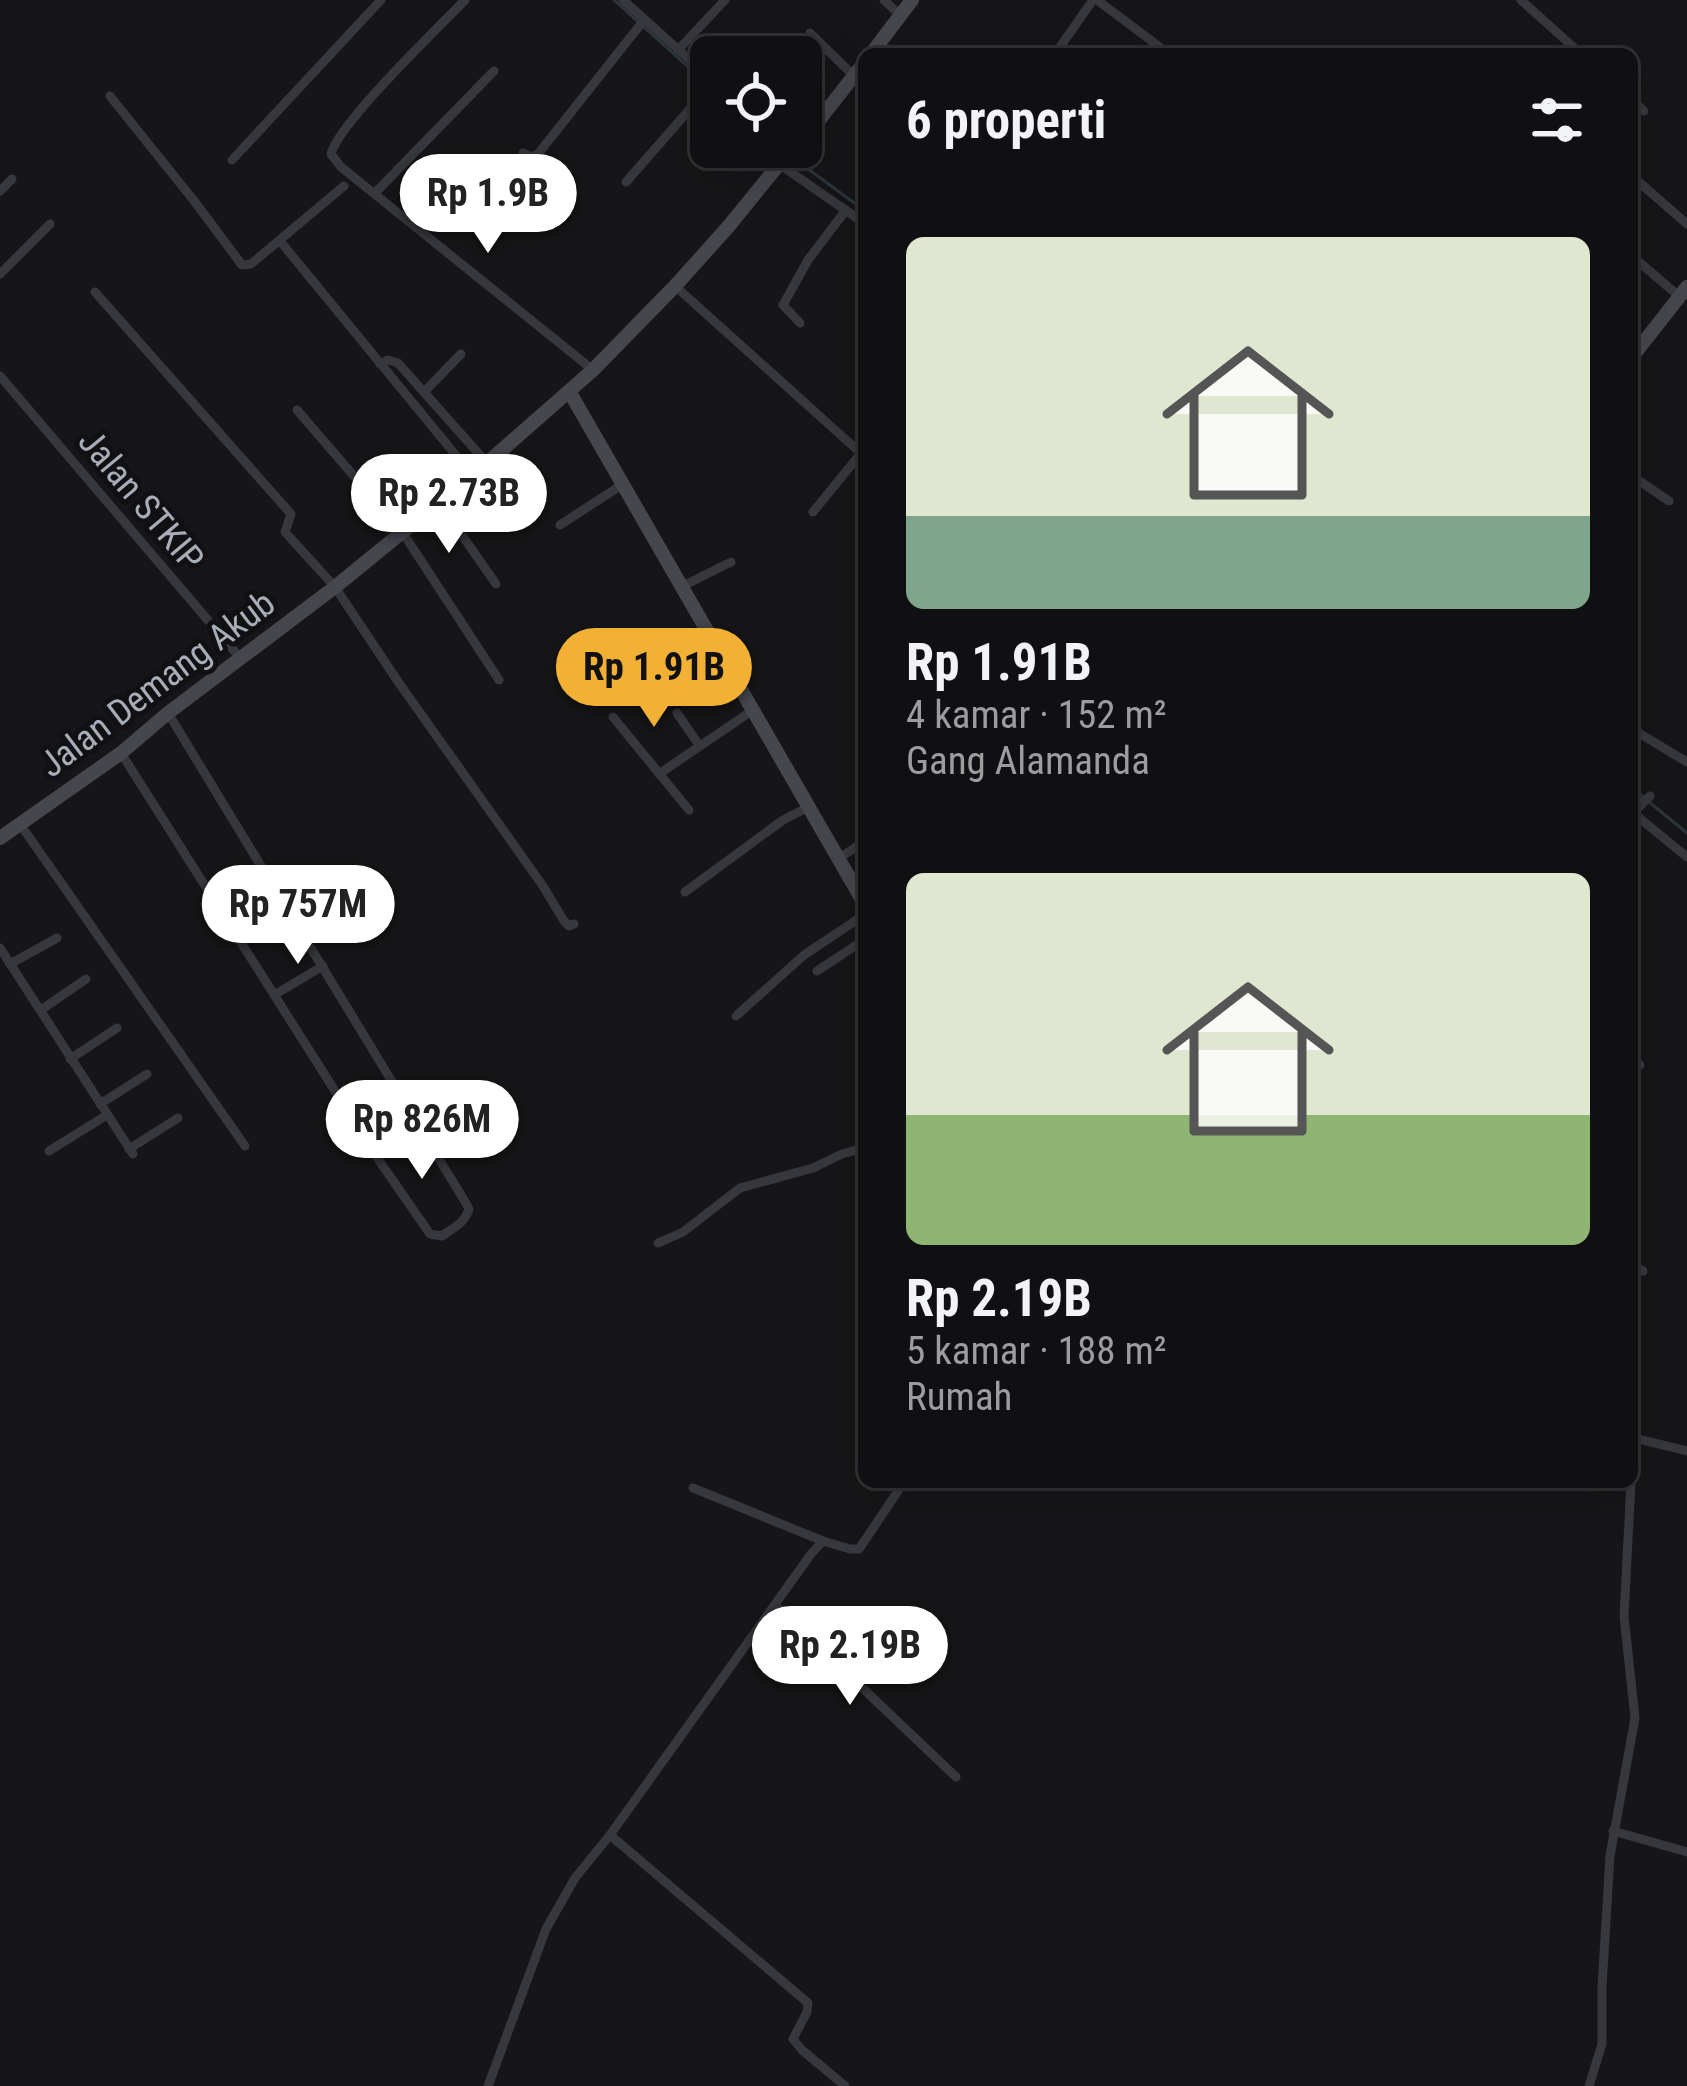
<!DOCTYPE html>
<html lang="id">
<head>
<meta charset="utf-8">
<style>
	:root { --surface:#101012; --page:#19191b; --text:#f1f3f6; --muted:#9c9d9f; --line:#303032; --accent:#f2b134 }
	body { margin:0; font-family:"Roboto Condensed",sans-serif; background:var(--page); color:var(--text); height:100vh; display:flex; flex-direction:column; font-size:45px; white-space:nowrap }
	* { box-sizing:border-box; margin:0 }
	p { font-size:39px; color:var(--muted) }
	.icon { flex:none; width:66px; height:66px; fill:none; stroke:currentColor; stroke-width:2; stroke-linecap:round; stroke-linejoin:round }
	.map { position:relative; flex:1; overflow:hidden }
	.side { position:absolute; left:858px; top:48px; width:780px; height:1440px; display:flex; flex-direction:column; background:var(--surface); border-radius:18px; box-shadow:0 12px 48px #0002,0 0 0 3px var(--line) }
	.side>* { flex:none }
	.buttons { position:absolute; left:690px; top:36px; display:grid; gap:24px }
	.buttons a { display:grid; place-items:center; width:132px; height:132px; border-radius:18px; background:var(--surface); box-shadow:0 12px 48px #0002,0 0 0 3px var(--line); font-size:60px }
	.price { position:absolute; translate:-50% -102px; padding:0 27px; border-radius:42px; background:#fff; color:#222; font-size:39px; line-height:78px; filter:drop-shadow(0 3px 6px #0008) }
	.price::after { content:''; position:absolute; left:50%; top:72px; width:36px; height:27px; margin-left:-18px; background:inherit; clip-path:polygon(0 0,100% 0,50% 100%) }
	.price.on { background:var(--accent); color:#111 }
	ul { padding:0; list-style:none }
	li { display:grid; align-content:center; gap:24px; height:636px; padding:0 48px }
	li span { display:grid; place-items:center; height:372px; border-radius:18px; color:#555 }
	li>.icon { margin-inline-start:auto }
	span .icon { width:216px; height:216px; fill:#fffc; stroke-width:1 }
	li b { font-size:51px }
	h2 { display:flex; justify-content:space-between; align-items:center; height:144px; padding:0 48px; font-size:51px }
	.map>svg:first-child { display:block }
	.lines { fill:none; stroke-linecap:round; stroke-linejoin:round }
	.stream { stroke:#2c353c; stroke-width:3 }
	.street { stroke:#37383d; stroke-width:9 }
	.secondary { stroke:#45474d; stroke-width:14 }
	.labels { text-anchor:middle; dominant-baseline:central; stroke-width:10; stroke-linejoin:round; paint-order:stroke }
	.street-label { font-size:36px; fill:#a8adb8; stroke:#111113 }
</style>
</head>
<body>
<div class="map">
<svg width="1687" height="2086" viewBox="0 0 1687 2086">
	<rect width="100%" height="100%" fill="#161618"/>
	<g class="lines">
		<!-- stream -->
		<g class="stream">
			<path d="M 614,0 L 706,83"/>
			<path d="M 793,158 L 864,210"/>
			<path d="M 1632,788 L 1687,833"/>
		</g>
		<!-- street -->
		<g class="street">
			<path d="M 465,0 C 437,29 339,123 331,154 L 341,167 L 593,370"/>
			<path d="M 623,0 L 711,79"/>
			<path d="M 884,0 L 901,16"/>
			<path d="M 1097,0 L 1169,54"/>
			<path d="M 1521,0 L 1581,54"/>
			<path d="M 810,33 L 854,76"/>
			<path d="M 678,50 L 725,0"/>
			<path d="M 1055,54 L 1093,0"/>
			<path d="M 110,96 L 195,202 L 242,265 L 251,264 L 344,186"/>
			<path d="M 1632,100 L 1644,111"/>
			<path d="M 523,153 L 531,157 L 538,154 L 644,20"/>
			<path d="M 232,160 L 381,0"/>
			<path d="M 779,164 L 864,223"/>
			<path d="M 1632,176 L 1687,224"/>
			<path d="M 626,182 L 711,85"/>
			<path d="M 0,191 L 12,179"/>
			<path d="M 375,193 L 494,71"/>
			<path d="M 280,241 L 472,475"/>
			<path d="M 1632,256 L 1680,297"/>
			<path d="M 0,274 L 50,224"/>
			<path d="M 675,286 L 864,456"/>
			<path d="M 95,292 L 291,514 L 285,532 L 335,587 L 399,683 L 543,886 L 564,921 L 569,926 L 574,924"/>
			<path d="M 800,323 L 783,305 L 808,260 L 846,210"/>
			<path d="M 380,364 L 388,360 L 398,363 L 487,463"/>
			<path d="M 0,376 L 241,659"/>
			<path d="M 424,392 L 461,354"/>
			<path d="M 297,410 L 403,533 L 499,680"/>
			<path d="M 1632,476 L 1669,501"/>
			<path d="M 439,502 L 496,584"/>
			<path d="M 813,512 L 861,453"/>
			<path d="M 560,525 L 623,484"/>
			<path d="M 683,586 L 731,562"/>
			<path d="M 677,713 L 699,745"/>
			<path d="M 613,717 L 689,810"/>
			<path d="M 1632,729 L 1687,762"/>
			<path d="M 121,753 L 380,1162 L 430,1234 L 442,1236 C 453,1228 465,1223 469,1209 L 467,1205 L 168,713"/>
			<path d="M 659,774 L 753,710"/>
			<path d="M 1632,812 L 1687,857"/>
			<path d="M 1633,813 L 1650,796"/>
			<path d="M 20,824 L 245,1146"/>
			<path d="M 839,858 L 864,842"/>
			<path d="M 685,892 L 783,820 L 809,807"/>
			<path d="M 0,948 L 133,1154"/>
			<path d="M 10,964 L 57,938"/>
			<path d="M 817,971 L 864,940"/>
			<path d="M 274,995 L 323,966"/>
			<path d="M 41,1010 L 86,979"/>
			<path d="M 736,1016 L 804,955 L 864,915"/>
			<path d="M 70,1059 L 117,1028"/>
			<path d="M 1632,1059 L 1640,1065"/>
			<path d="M 100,1104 L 147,1074"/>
			<path d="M 129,1149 L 178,1118"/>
			<path d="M 49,1151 L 107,1115"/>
			<path d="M 658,1243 L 683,1232 L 740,1188 L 813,1168 L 842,1154 L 864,1148"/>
			<path d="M 1632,1264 L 1643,1271"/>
			<path d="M 1632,1438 L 1632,1465"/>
			<path d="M 1634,1438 L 1687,1451"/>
			<path d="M 693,1488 L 823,1541"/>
			<path d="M 775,1605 L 956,1777"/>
			<path d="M 1613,1831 L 1687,1852"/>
			<path d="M 610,1835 L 808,2003 L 807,2012 L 793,2039 L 802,2050 L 845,2086"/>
			<path d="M 488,2086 L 546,1929 L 575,1878 L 610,1835 L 811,1554 L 823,1541 L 850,1549 L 859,1549 L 904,1482"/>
			<path d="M 1589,2086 L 1602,2044 L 1602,1986 L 1610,1856 L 1635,1718 L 1624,1616 L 1631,1482"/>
		</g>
		<!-- secondary -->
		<g class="secondary">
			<path d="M 871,54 L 912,0"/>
			<path d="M 801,143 L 864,63"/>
			<path d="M 1632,357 L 1687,287"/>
			<path d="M 569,391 L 864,903"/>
			<path d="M 0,838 L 121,753 L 168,713 L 335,587 L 487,463 L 593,370 L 675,286 L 728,227 L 789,152 L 797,147"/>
		</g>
	</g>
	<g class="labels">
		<!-- street labels -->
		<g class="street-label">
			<text transform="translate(141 500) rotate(50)">Jalan STKIP</text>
			<text transform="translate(157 684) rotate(-37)">Jalan Demang Akub</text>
		</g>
	</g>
</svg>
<div class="buttons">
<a><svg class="icon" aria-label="locate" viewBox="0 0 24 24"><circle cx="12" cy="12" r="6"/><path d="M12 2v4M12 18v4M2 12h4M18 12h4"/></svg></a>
</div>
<b class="price" style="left:488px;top:256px">Rp 1.9B</b>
<b class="price" style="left:449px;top:556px">Rp 2.73B</b>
<b class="price on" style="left:654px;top:730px">Rp 1.91B</b>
<b class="price" style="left:298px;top:967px">Rp 757M</b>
<b class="price" style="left:422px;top:1182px">Rp 826M</b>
<b class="price" style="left:850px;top:1708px">Rp 2.19B</b>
<section class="side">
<h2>6 properti<svg class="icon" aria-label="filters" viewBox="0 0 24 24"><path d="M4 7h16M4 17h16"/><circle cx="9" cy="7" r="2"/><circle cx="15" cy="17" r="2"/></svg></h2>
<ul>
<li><span style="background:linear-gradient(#dfe7d0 75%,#7fa58c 0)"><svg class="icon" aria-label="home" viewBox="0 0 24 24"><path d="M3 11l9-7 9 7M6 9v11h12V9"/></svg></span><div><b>Rp 1.91B</b><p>4 kamar · 152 m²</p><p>Gang Alamanda</p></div></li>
<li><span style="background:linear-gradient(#dfe7d0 65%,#8fb573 0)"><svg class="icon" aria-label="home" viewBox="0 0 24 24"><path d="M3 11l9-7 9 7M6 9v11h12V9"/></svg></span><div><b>Rp 2.19B</b><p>5 kamar · 188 m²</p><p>Rumah</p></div></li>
</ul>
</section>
</div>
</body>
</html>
